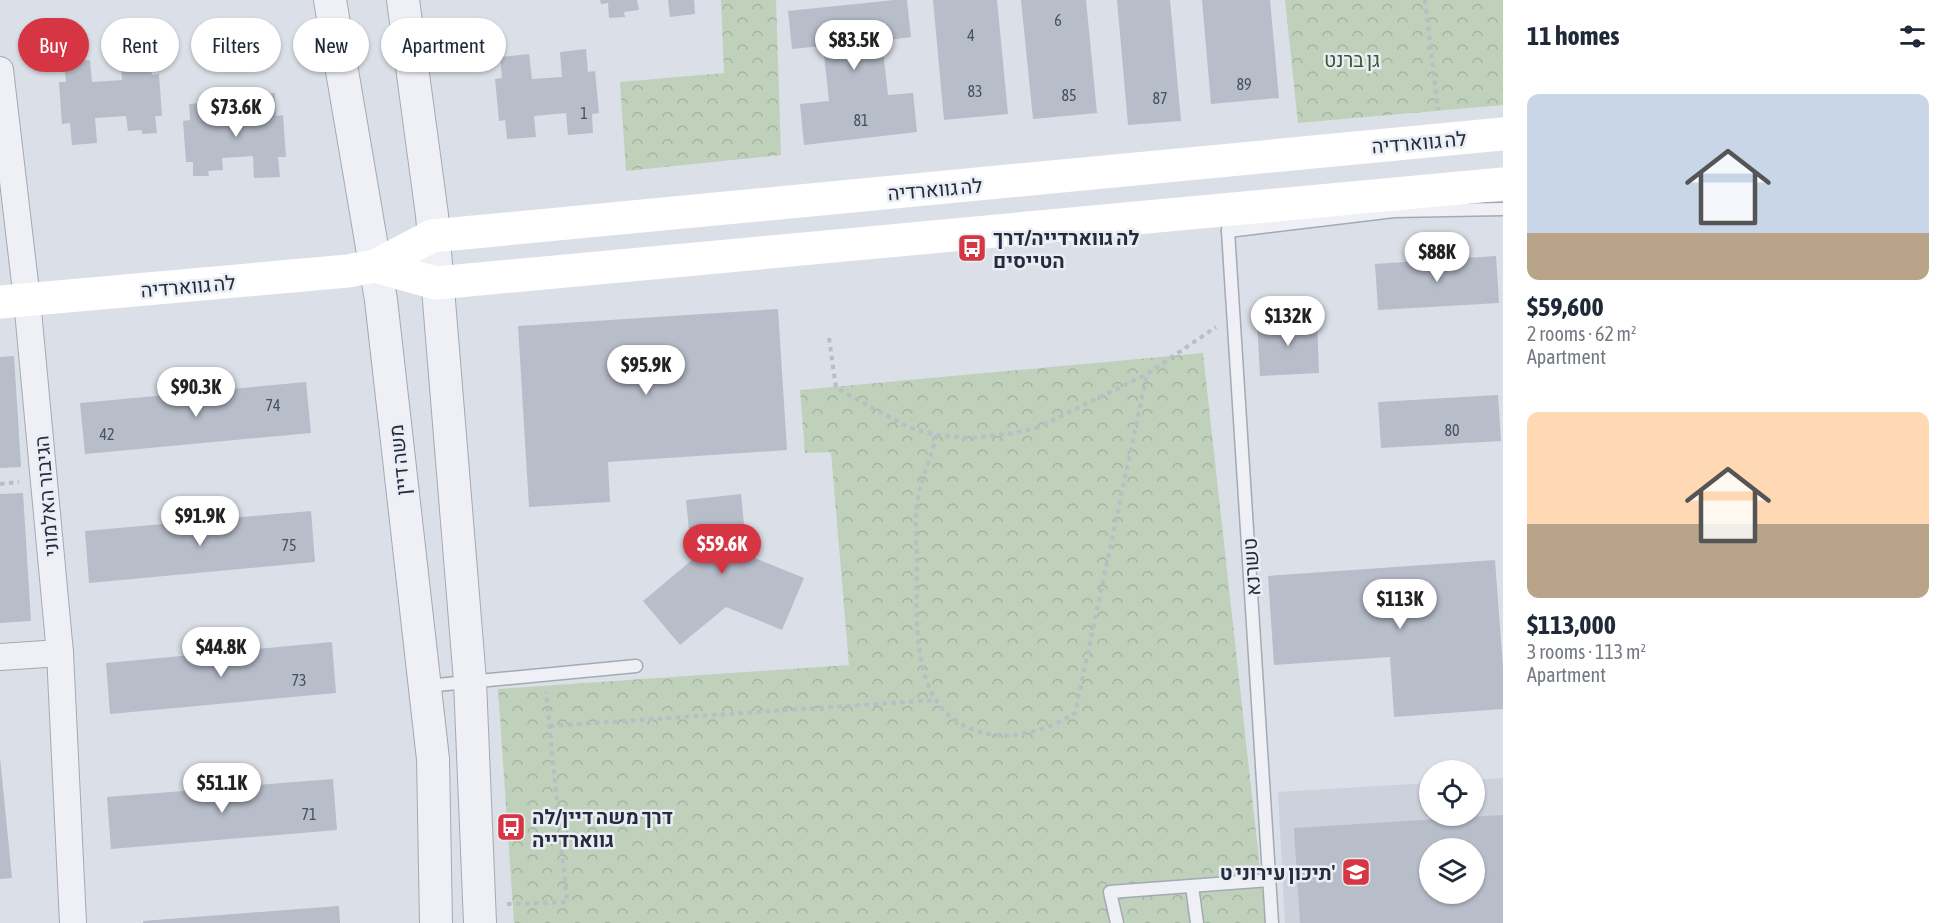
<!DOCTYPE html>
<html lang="en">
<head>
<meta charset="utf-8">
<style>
	:root { --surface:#fff; --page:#f2f2f3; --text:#1f2937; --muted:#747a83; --accent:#d63643 }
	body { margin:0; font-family:"Asap Condensed",Heebo,sans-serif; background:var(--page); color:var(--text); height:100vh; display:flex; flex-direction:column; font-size:22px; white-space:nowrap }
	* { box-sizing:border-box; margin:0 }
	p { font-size:20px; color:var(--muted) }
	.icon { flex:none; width:33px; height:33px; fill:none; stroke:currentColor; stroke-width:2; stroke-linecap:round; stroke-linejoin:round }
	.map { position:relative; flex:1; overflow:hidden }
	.details { display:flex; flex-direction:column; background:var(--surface); width:450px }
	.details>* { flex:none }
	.hud { position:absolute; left:18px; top:18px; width:570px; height:54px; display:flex; gap:12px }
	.buttons { position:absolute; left:1419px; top:760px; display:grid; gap:12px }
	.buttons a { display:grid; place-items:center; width:66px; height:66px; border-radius:50%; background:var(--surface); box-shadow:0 2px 4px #0004; font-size:30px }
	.price { position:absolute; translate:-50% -51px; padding:0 14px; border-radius:21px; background:#fff; color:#222; font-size:20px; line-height:39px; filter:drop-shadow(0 2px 3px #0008) }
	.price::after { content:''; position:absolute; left:50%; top:36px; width:18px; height:14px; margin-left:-9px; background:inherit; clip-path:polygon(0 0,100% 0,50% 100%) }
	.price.on { background:var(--accent); color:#fff }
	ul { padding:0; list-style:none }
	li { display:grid; align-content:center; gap:12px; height:318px; padding:0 24px }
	li span { display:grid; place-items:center; height:186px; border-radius:12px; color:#555 }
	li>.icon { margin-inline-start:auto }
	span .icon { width:108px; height:108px; fill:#fffc; stroke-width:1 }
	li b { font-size:26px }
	h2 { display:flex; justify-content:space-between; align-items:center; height:72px; padding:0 24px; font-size:26px }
	.chip { padding:0 21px; border-radius:27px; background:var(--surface); box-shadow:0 2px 4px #0004; font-size:21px; line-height:54px }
	.chip.on { background:var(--accent); color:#fff }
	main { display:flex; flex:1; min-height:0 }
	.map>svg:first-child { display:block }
	.built { fill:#cdd1dc; fill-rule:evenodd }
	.forest { fill:url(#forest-crowns) }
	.building { fill:#b8bdca; fill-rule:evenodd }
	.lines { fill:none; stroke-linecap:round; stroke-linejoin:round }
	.service-casing { stroke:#a4a9b4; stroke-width:15 }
	.minor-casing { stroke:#a4a9b4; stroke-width:28 }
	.tertiary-casing { stroke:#a4a9b4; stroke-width:34 }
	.path { stroke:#b9bdc5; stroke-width:4; stroke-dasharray:4.5 4.5; stroke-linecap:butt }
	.service { stroke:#eef0f5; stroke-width:12 }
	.minor { stroke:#eef0f5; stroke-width:26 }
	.tertiary { stroke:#eef0f5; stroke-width:32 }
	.secondary { stroke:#fff; stroke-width:33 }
	.labels { text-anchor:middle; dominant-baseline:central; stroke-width:5; stroke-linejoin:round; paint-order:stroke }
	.number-label { font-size:16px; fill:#495060 }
	.park-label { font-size:20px; fill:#365a31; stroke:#eaeef4 }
	.street-label { font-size:20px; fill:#242c3d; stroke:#eaeef4 }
	.poi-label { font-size:20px; font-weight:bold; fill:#242c3d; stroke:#eaeef4; text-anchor:start }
</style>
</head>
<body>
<main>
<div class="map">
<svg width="1503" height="923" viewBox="0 0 1503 923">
	<defs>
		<pattern id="forest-crowns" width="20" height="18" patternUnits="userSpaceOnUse" patternTransform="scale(1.5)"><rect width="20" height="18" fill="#bfd1bb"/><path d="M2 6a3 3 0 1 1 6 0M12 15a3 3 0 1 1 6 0" fill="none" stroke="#a4b4a2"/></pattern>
	</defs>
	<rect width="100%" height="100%" fill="#dbdfe7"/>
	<!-- built -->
	<path class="built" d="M 1503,778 L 1503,923 L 1285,923 L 1278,792 L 1429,783 L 1430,816 L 1474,816 L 1475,780 ZM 1430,849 L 1474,849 L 1474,894 L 1430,894 Z"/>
	<!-- forest -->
	<g class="forest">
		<path d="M 721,0 L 776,0 L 781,155 L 626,171 L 620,82 L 724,73 Z"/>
		<path d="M 1285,0 L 1503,0 L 1503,105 L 1298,123 Z"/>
		<path d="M 1203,353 L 1266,923 L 514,923 L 498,689 L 849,665 L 831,452 L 805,453 L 800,390 Z"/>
	</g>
	<!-- building -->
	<g class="building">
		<path d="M 600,0 L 637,0 L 639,10 L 624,12 L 625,17 L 609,18 L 608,3 L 601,4 Z"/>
		<path d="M 668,0 L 694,0 L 695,14 L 670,17 Z"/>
		<path d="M 894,0 L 907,0 L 911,37 L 882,41 L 888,95 L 913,93 L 917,132 L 804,145 L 800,104 L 829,101 L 823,46 L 792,49 L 788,11 Z"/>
		<path d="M 933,0 L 997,0 L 1008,114 L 944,120 Z"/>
		<path d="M 1021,0 L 1086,0 L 1097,113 L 1033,119 Z"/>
		<path d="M 1117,0 L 1170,0 L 1181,121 L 1128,125 Z"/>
		<path d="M 1202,0 L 1270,0 L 1279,98 L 1211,104 Z"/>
		<path d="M 586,49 L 588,72 L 595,71 L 599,113 L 592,114 L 593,133 L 568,135 L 566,113 L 534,116 L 536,137 L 507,139 L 505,120 L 499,121 L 495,79 L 502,78 L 500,57 L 529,54 L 532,79 L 562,77 L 560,52 Z"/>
		<path d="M 90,60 L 92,82 L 122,80 L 121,67 L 135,66 L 135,62 L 150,60 L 152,75 L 159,74 L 162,116 L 155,116 L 157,133 L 142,134 L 142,130 L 128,131 L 126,116 L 95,118 L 97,143 L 72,145 L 70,123 L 62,124 L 59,82 L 66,82 L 64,62 Z"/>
		<path d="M 275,93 L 276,116 L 283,115 L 286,157 L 278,157 L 280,177 L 254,178 L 253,156 L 222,158 L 223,170 L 208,171 L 209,176 L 193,176 L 193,162 L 186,162 L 183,121 L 190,120 L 189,104 L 204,103 L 204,107 L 218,106 L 219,122 L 250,120 L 249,95 Z"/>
		<path d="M 1496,256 L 1499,303 L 1378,310 L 1375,264 Z"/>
		<path d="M 778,309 L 787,450 L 608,462 L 610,502 L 529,507 L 518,326 Z"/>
		<path d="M 1317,319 L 1319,373 L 1260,376 L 1257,321 Z"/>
		<path d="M 14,356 L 21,467 L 0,468 L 0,357 Z"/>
		<path d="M 306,382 L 311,433 L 85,454 L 80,403 Z"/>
		<path d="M 1498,395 L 1501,441 L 1381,448 L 1378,402 Z"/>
		<path d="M 23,493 L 31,621 L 0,623 L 0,494 Z"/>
		<path d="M 741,494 L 747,555 L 804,578 L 782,630 L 726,607 L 680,645 L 643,601 L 692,560 L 686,500 Z"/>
		<path d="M 311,511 L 315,562 L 89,583 L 85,531 Z"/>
		<path d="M 1495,560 L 1503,667 L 1503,709 L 1394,717 L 1390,657 L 1274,665 L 1268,576 Z"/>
		<path d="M 332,642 L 336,693 L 110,714 L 106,663 Z"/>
		<path d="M 0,757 L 12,878 L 0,879 Z"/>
		<path d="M 333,779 L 337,830 L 111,849 L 107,797 Z"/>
		<path d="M 1503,815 L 1503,923 L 1300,923 L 1294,828 ZM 1430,849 L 1474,849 L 1474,894 L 1430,894 Z"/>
		<path d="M 339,906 L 340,923 L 143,923 L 143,921 Z"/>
	</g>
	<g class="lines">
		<!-- service casing -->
		<g class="service-casing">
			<g id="service">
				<path d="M 1230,211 L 1228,231 L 1272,923"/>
				<path d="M 1228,231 L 1394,211 L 1503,209"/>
				<path d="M 426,686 L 636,666"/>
				<path d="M 1192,886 L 1197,923"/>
				<path d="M 1117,923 L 1110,892 L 1270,880"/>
			</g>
		</g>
		<!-- minor casing -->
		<g class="minor-casing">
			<g id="minor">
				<path d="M 0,70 L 27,300 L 60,653 L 73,923"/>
				<path d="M 0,657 L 60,653"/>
			</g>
		</g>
		<!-- tertiary casing -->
		<g class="tertiary-casing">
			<g id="tertiary">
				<path d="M 330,0 L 381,300 L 433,759 L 436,923"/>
				<path d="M 403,0 L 432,215 L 470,681 L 480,923"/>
			</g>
		</g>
		<!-- path -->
		<g class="path">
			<path d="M 1425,0 L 1438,110"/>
			<path d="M 829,338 L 836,388 L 910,428 L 936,435 L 971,438 L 1008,434 L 1037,428 L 1147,374 L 1216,327"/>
			<path d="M 936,435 C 932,456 922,476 918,497 C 915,516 916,537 917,556 C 917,599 912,663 936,700 C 946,716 965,729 984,733 C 1015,740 1049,730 1075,713 L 1147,374"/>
			<path d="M 0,484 L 19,482"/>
			<path d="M 550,726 L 935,700"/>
			<path d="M 507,904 L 567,902 L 546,692"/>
		</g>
		<!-- service -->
		<use href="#service" class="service"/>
		<!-- minor -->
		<use href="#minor" class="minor"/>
		<!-- tertiary -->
		<use href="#tertiary" class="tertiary"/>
		<!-- secondary -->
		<g class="secondary">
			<path d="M 375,266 L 436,283 L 1503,184"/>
			<path d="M 0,302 L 348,271 L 375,266 L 432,236 L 1503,134"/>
		</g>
	</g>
	<!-- icons -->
	<defs>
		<g id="bus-square" transform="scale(1.5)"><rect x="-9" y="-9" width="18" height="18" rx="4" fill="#d63643" stroke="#eaeef4"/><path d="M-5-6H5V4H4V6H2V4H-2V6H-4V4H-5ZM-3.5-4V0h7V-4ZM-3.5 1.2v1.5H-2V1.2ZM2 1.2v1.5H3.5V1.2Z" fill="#fff"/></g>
		<g id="school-square" transform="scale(1.5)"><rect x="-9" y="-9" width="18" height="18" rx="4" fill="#d63643" stroke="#eaeef4"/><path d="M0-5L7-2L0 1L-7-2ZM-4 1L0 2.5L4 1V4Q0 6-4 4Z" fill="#fff"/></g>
	</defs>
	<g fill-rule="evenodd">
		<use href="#bus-square" x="972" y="248"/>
		<use href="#bus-square" x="511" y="827"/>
		<use href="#school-square" x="1356" y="872"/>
	</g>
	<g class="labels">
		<!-- number labels -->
		<g class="number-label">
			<text x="1058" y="20">6</text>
			<text x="971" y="35">4</text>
			<text x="1244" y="84">89</text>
			<text x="975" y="91">83</text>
			<text x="1069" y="95">85</text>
			<text x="1160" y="98">87</text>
			<text x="584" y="113">1</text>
			<text x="861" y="120">81</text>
			<text x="273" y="405">74</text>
			<text x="1452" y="430">80</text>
			<text x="107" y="434">42</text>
			<text x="289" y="545">75</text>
			<text x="299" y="680">73</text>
			<text x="309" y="814">71</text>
		</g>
		<!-- park labels -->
		<g class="park-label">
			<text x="1352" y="59">גן ברנט</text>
		</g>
		<!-- street labels -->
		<g class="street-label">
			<text transform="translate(1419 142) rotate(-5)">לה גווארדיה</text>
			<text transform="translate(935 189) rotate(-5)">לה גווארדיה</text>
			<text transform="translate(188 286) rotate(-5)">לה גווארדיה</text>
			<text transform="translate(399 460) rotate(-96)">משה דיין</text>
			<text transform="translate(46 496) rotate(-95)">הגיבור האלמוני</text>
			<text transform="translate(1251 567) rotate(-94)">טשרנא</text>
		</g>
		<!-- poi labels -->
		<g class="poi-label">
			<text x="993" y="237">לה גווארדייה/דרך<tspan x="993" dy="23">הטייסים</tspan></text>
			<text x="532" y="816">דרך משה דיין/לה<tspan x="532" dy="23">גווארדייה</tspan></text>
			<text x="1335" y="872" text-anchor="end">תיכון עירוני ט'</text>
		</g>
	</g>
</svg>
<div class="buttons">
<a><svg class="icon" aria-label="locate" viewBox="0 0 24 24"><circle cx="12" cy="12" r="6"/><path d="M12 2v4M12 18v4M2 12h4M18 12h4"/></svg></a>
<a><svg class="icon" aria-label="layers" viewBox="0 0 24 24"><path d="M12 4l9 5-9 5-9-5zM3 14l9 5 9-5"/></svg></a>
</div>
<b class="price" style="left:854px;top:71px">$83.5K</b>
<b class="price" style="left:236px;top:138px">$73.6K</b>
<b class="price" style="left:1437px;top:283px">$88K</b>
<b class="price" style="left:1288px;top:347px">$132K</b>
<b class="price" style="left:646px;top:396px">$95.9K</b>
<b class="price" style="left:196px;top:418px">$90.3K</b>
<b class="price" style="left:200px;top:547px">$91.9K</b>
<b class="price on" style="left:722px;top:575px">$59.6K</b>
<b class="price" style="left:1400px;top:630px">$113K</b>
<b class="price" style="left:221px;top:678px">$44.8K</b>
<b class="price" style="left:222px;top:814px">$51.1K</b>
<div class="hud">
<a class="chip on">Buy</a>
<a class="chip">Rent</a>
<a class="chip">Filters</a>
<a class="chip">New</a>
<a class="chip">Apartment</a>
</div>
</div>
<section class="details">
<h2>11 homes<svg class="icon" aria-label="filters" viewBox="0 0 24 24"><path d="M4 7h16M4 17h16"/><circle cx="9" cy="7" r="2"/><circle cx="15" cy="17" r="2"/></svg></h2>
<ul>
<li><span style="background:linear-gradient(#c9d6e8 75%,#b9a48a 0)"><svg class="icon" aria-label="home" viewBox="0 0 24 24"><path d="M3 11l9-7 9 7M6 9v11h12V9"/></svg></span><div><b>$59,600</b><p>2 rooms · 62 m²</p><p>Apartment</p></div></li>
<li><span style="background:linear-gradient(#ffd9b3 60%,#b9a48a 0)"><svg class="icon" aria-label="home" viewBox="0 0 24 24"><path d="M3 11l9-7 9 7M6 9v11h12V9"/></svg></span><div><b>$113,000</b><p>3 rooms · 113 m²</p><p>Apartment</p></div></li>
</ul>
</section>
</main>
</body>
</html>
